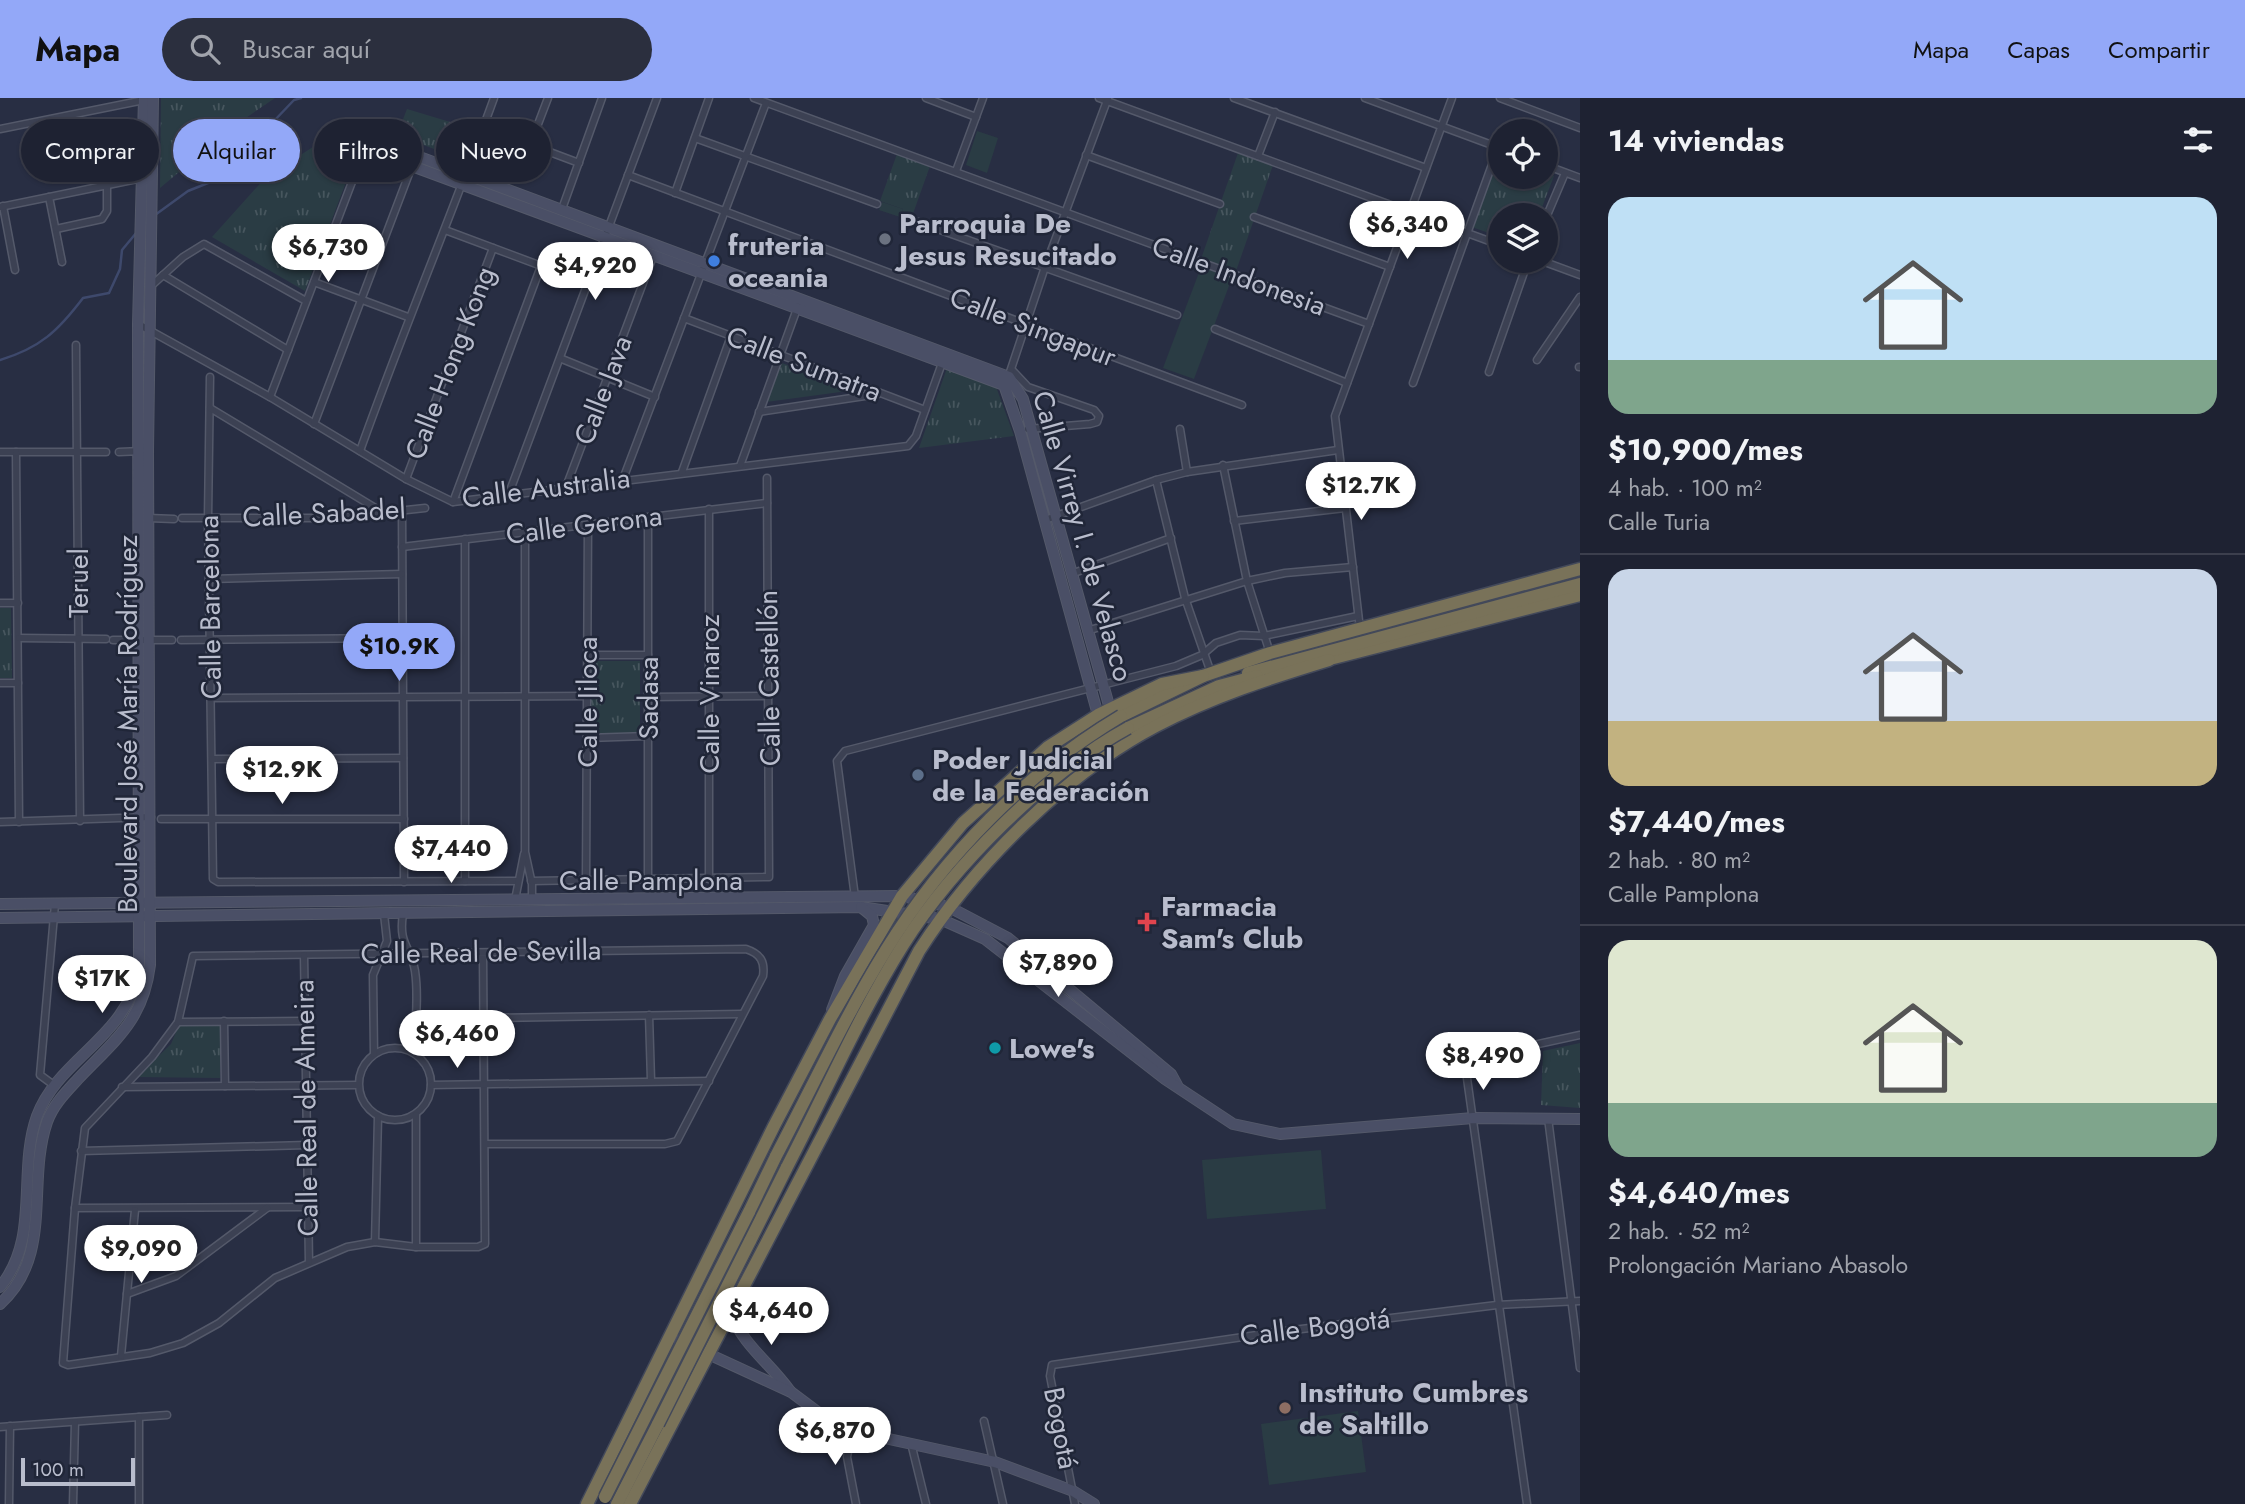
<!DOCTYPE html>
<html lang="es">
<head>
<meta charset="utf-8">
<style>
	:root { --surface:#1e2232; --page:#2b2f3e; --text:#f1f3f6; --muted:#a1a4ac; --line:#3c3f4d; --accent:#93a8f8 }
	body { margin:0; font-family:Jost,sans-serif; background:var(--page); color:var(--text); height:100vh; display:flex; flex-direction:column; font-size:26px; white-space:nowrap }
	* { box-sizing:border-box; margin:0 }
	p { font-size:23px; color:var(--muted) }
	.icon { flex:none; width:38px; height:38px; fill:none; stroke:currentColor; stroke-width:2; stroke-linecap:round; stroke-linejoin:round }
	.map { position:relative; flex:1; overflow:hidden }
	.drawer { display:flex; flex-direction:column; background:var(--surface); width:665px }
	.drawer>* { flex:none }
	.banner { position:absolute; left:21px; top:21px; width:665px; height:63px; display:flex; gap:14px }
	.fabs { position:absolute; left:1488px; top:21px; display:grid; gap:14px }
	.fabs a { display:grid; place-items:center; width:70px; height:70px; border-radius:50%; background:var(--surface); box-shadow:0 2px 5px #0004,0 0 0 2px var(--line); font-size:35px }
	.scale { position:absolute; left:21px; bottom:18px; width:114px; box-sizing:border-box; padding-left:7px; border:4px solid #b9bdcd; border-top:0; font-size:19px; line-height:24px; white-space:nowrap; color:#b9bdcd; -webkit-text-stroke:5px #202638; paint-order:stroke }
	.price { position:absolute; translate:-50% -60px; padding:0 16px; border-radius:24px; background:#fff; color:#222; font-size:23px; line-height:46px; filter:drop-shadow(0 2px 4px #0008) }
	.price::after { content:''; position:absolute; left:50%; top:42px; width:21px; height:16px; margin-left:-10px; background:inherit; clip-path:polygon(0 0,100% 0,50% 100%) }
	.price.on { background:var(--accent); color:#111 }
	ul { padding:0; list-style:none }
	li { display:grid; align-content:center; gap:14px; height:371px; padding:0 28px }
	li+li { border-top:2px solid var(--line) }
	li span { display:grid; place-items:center; height:217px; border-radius:21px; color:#555 }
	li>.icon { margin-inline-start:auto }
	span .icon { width:126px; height:126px; fill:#fffc; stroke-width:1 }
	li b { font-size:30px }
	h2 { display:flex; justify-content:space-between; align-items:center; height:84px; padding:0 28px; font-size:30px }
	.chip { padding:0 24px; border-radius:32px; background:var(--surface); box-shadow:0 2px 5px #0004,0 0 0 2px var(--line); font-size:24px; line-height:63px }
	.chip.on { background:var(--accent); color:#111 }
	header { display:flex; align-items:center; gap:42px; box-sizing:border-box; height:98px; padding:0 35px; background:var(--accent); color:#111 }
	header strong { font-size:33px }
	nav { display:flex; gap:38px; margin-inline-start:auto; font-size:24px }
	.search { width:490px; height:63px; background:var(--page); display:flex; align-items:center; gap:18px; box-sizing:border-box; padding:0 24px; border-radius:38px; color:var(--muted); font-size:26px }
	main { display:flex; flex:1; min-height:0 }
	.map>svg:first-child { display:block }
	.grass { fill:url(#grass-tufts) }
	.pitch { fill:#2a3c44 }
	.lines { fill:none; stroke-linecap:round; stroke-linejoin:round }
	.stream { stroke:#3e496c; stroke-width:2.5 }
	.street-casing { stroke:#54596a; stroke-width:9 }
	.secondary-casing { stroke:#54596a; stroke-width:12 }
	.highway-casing { stroke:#43495a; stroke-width:15 }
	.street { stroke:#3c4153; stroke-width:6 }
	.secondary { stroke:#4a4f66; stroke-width:10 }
	.highway { stroke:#797259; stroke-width:12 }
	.highway-bridge-casing { stroke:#43495a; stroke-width:15; stroke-linecap:butt }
	.highway-bridge { stroke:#797259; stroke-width:12 }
	.worship-dot { fill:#6b7280; stroke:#202638; stroke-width:2.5 }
	.shop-dot { fill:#3f7fe0; stroke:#202638; stroke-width:2.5 }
	.service-dot { fill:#5c6f8a; stroke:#202638; stroke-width:2.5 }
	.health-dot { fill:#e0444e; stroke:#202638; stroke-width:2.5 }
	.culture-dot { fill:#0f9aa8; stroke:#202638; stroke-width:2.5 }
	.education-dot { fill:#8d6e63; stroke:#202638; stroke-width:2.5 }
	.labels { text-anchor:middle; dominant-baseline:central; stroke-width:5; stroke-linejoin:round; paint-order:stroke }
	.poi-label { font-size:28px; font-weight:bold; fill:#b9bdcd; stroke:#202638; text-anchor:start }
	.street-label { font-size:28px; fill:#b9bdcd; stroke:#202638 }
</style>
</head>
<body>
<header>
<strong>Mapa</strong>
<div class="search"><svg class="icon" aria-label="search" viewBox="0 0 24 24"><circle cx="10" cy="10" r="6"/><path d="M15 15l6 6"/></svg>Buscar aquí</div>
<nav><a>Mapa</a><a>Capas</a><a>Compartir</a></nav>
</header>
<main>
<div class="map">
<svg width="1580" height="1406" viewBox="0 0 1580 1406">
	<defs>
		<pattern id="grass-tufts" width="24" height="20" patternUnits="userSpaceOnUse" patternTransform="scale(1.75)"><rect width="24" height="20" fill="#2a3c44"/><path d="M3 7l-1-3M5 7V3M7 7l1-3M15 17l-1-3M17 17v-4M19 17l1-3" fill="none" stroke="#47565e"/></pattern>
	</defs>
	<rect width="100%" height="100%" fill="#282e43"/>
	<!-- grass -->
	<g class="grass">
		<path d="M 161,0 L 275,0 L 234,28 L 160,90 Z"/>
		<path d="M 407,11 L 470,30 L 458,60 L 397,37 Z"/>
		<path d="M 327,40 L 352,68 L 305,193 L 212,139 L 266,79 Z"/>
		<path d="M 1238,55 L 1273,67 L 1236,173 L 1201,161 Z"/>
		<path d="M 897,56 L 930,68 L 910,124 L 900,120 L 903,111 L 880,103 Z"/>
		<path d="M 1498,57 L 1500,79 L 1545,79 L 1545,74 L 1554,78 L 1539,117 L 1500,117 L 1500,139 L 1472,129 Z"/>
		<path d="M 782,265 L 855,292 L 766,304 Z"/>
		<path d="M 947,270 L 995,286 L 1014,338 L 919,350 Z"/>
		<path d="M 0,510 L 11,510 L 12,580 L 0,580 Z"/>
		<path d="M 591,563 L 640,563 L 640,636 L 591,635 Z"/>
		<path d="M 221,926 L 220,980 L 137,979 L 171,946 L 179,927 Z"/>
		<path d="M 1580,945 L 1580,1010 L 1541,1007 L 1543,953 Z"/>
	</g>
	<!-- pitch -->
	<g class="pitch">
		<path d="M 977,33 L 998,40 L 987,75 L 966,67 Z"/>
		<path d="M 882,104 L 903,111 L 900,119 L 879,112 Z"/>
		<path d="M 1201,169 L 1232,180 L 1194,281 L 1163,270 Z"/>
		<path d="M 1321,1052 L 1326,1111 L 1207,1121 L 1202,1062 Z"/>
		<path d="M 1358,1313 L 1366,1374 L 1269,1387 L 1261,1326 Z"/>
	</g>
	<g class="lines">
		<!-- stream -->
		<g class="stream">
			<path d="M 155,117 L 188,93 L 233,75 L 273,24 L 294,2 L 301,0"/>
			<path d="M 0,262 C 40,250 58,233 83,200 L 109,195 L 120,171 L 122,152 L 137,134"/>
		</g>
		<!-- street casing -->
		<g class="street-casing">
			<g id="street">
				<path d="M 754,0 L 1369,226"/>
				<path d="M 926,0 L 976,19"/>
				<path d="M 1099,0 L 1500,147"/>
				<path d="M 1234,0 L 1426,70"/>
				<path d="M 1365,0 L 1500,50"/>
				<path d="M 1500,0 L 1580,30"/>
				<path d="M 483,29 L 579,65"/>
				<path d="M 0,31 L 144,2"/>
				<path d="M 695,40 L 877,106"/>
				<path d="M 530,47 L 548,0"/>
				<path d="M 1086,57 L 1220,106"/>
				<path d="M 1258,58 L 1275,14"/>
				<path d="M 1545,67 L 1580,80"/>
				<path d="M 956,73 L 983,0"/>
				<path d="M 628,77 L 1242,307"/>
				<path d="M 675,95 L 709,0"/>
				<path d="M 49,99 L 62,164"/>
				<path d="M 3,108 L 15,172"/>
				<path d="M 0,109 L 142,80"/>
				<path d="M 562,111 L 602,0"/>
				<path d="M 1254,119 L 1390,169"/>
				<path d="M 1545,122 L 1565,75"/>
				<path d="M 918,124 L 1177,217"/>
				<path d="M 56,131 L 102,121 L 107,113 L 107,87"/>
				<path d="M 445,132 L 587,185"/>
				<path d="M 1542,163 L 1580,177"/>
				<path d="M 163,177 L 288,252"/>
				<path d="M 314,184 L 408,219"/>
				<path d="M 151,188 L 183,159 L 204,146 L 306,203"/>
				<path d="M 684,220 L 925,312"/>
				<path d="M 138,226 L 270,299 L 406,381 L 453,404 L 908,348 L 916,338 L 942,265"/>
				<path d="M 1215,231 L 1347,285"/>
				<path d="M 76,247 L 80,723"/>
				<path d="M 562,261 L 655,299"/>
				<path d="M 1537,262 L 1580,199"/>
				<path d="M 1579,269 L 1580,269"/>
				<path d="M 1012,272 L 1028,289 L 1094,312 L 1099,318 L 1097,324 L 1090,326 L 1028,331"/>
				<path d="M 1489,274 L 1528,163"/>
				<path d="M 210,279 L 208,420 L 213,781 L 218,784 L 516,783"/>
				<path d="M 1008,280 L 1045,169 L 1108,0"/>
				<path d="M 1413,285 L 1498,50"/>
				<path d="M 270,299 L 360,63"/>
				<path d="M 210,310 L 382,414"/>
				<path d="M 759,314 L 878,296"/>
				<path d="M 314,326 L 412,68"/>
				<path d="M 1180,331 L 1187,374"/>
				<path d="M 360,353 C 402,235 451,119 494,0"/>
				<path d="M 0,354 L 106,354"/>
				<path d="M 16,354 L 19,724"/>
				<path d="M 119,354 L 142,353"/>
				<path d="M 1223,367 L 1247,483 L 1270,555"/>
				<path d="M 740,368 L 798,208"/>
				<path d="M 682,374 L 731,238"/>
				<path d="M 406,381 L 493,150"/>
				<path d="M 623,381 L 766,5"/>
				<path d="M 1156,382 L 1185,500 L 1211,575"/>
				<path d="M 566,389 L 654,156"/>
				<path d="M 508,398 L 657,0"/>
				<path d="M 453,404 L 541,168"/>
				<path d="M 709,411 L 709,781"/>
				<path d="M 402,412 L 404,784"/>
				<path d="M 148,420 L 174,421"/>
				<path d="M 182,420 L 333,420 L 425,410"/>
				<path d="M 1045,422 L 1156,382 L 1187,374 L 1338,352"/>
				<path d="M 1234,423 L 1345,410"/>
				<path d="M 525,435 L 525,754 L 532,786 L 532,802"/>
				<path d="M 402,449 L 767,405"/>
				<path d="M 1071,476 L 1171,440"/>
				<path d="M 210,481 L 402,476"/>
				<path d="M 0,505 L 18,505"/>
				<path d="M 1360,531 L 1335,318 L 1452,0"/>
				<path d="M 1087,533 L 1247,483 L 1285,475 L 1353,469"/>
				<path d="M 19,540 L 106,541"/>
				<path d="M 113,542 L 172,542"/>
				<path d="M 181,542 L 402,540"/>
				<path d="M 588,557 L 648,557"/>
				<path d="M 0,585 L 18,585"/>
				<path d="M 648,599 L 769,598"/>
				<path d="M 212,600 L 587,598"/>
				<path d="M 587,640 L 648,638"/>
				<path d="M 212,661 L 403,660"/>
				<path d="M 161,721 L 404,721"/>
				<path d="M 0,724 L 151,719"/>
				<path d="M 648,781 L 648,419"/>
				<path d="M 586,782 L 588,427"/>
				<path d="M 465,783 L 465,441"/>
				<path d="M 531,783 L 769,779 L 767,380"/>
				<path d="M 855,799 L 837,663 L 845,653 L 1176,568 L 1202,557 L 1216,545 L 1240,537 L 1264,538 L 1358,518"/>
				<path d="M 515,802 L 524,756"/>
				<path d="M 55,806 L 40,977 L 55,988"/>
				<path d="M 403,816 C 398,847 411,848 415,873 C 419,899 415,929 414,955"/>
				<path d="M 483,855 L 485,1146 L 478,1149 L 416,1149 L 375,1144 L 347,1149 L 275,1180 L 219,1225 L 183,1245 L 150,1255 L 68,1267 L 63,1265 L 75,1110 L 85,1030 L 152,959 L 178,924 L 193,858 L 746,851 C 761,856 765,864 763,878 L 677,1043 L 665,1046 L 485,1046"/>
				<path d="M 304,857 L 309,1164"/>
				<path d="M 649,917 L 651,982"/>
				<path d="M 484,920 L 741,916"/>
				<path d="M 224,923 L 225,988"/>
				<path d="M 178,924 L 304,923"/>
				<circle cx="395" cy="986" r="36"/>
				<path d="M 374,956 L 373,877 L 387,843 L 384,816"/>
				<path d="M 431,987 L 709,983"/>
				<path d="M 122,989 L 358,987"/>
				<path d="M 416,1017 L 416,1149"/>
				<path d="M 1548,1020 L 1580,1270"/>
				<path d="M 81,1053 L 307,1047"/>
				<path d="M 75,1110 L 307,1109"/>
				<path d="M 375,1144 L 378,1019"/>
				<path d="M 127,1196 L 176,1178 L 267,1110"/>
				<path d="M 121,1258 L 135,1112"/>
				<path d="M 984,1323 L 1003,1406"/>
				<path d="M 0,1329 L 167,1317"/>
				<path d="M 852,1333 L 847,1359 L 856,1406"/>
				<path d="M 911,1345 L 926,1406"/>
				<path d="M 9,1406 L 10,1328"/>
				<path d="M 73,1406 L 75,1324"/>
				<path d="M 139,1406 L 139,1319"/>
				<path d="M 1075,1406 L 1050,1278 L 1052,1267 L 1277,1234 L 1497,1207 L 1580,1203"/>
				<path d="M 1527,1406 L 1465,966 L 1469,961 L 1580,937"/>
			</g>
		</g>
		<!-- secondary casing -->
		<g class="secondary-casing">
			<g id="secondary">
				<path d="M 1098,617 L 1020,333 L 1004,287 L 412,68 L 389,60 L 364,65 L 355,57 L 357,41 L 364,35 L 376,34 L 401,52 L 1009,279 L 1023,301 L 1110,611"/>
				<path d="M 0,806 L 902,798 L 949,809 L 1008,840 L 1171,976 L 1177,987"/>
				<path d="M 0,820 L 861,809 L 940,821 L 985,841 L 1165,981 L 1233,1026 L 1280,1036 L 1473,1020 L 1580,1021"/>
				<path d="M 832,912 L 845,878 L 874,827 L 872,818 L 861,809"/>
				<path d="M 0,1189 C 41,1140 17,1074 37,1018 C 59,959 129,939 139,870 L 138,226 L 144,0"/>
				<path d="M 0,1206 C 54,1157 26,1085 47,1024 C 53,1007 66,994 78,981 C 115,942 143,923 150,867 L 148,353 L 153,0"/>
				<path d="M 730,1215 C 746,1250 768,1263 790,1293"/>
				<path d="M 678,1242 L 791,1294 L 823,1318 L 852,1333 L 995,1364 L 1073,1393 L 1094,1406"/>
			</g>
		</g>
		<!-- highway casing -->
		<g class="highway-casing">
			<g id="highway">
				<path d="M 1322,563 L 1580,497"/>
				<path d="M 1248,575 L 1580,486"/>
				<path d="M 1121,618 L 1203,578 L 1270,555 L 1580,471"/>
				<path d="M 1128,630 L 1219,588 L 1257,578"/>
				<path d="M 749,1114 L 776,1058"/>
				<path d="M 750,1143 L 787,1069"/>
				<path d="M 587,1406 L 774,1028 L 830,921 L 902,798 L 963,725 L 1048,649 L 1098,617 L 1162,586 L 1203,578"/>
				<path d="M 617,1406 L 658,1326"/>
				<path d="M 630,1406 L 919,853 C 974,767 1065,676 1156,628 C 1211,599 1270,580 1329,562"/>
			</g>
		</g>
		<!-- street -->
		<use href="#street" class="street"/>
		<!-- secondary -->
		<use href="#secondary" class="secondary"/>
		<!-- highway -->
		<use href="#highway" class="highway"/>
		<!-- highway-bridge casing -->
		<g class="highway-bridge-casing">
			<g id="highway-bridge">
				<path d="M 776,1058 C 812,990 845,918 886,852 C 944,758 1027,674 1121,618"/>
				<path d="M 787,1069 C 825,996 859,917 903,847 C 953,768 1046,675 1128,630"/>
				<path d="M 658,1326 L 750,1143"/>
				<path d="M 605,1399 L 749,1114"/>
			</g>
		</g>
		<!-- highway-bridge -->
		<use href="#highway-bridge" class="highway-bridge"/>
	</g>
	<!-- markers -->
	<circle class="worship-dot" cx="885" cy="141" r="7"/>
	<circle class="shop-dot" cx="714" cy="163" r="7"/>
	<circle class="service-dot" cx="918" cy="677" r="7"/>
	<path class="health-dot" d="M1143.5 813.5h7v7h7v7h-7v7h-7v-7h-7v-7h7z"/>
	<circle class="culture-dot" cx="995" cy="950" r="7"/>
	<circle class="education-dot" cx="1285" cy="1310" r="7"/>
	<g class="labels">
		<!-- poi labels -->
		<g class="poi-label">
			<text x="899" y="125">Parroquia De<tspan x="899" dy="32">Jesus Resucitado</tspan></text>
			<text x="728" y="147">fruteria<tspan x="728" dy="32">oceania</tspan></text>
			<text x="932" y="661">Poder Judicial<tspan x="932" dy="32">de la Federación</tspan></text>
			<text x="1161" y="808">Farmacia<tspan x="1161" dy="32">Sam's Club</tspan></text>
			<text x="1009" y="950">Lowe's</text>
			<text x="1299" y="1294">Instituto Cumbres<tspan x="1299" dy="32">de Saltillo</tspan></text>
		</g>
		<!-- street labels -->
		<g class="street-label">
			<text transform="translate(1239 178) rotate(20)">Calle Indonesia</text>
			<text transform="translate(1033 229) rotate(21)">Calle Singapur</text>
			<text transform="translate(450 265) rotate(-69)">Calle Hong Kong</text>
			<text transform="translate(804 266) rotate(21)">Calle Sumatra</text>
			<text transform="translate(603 292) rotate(-69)">Calle Java</text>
			<text transform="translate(546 390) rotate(-7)">Calle Australia</text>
			<text transform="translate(324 415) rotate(-3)">Calle Sabadel</text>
			<text transform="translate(584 427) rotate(-7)">Calle Gerona</text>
			<text transform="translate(1083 438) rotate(74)">Calle Virrey I. de Velasco</text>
			<text transform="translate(78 485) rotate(-90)">Teruel</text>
			<text transform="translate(210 509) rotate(-91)">Calle Barcelona</text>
			<text transform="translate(769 580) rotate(-91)">Calle Castellón</text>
			<text transform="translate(709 596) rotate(-90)">Calle Vinaroz</text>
			<text transform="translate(648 600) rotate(-90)">Sadasa</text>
			<text transform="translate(587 604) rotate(-90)">Calle Jiloca</text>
			<text transform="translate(127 626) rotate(-90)">Boulevard José María Rodríguez</text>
			<text x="651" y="782">Calle Pamplona</text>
			<text transform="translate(481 854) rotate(-1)">Calle Real de Sevilla</text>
			<text transform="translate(306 1010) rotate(-91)">Calle Real de Almeira</text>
			<text transform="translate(1315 1229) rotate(-7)">Calle Bogotá</text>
			<text transform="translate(1061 1330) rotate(79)">Bogotá</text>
		</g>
	</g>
</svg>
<div class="fabs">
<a><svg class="icon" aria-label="locate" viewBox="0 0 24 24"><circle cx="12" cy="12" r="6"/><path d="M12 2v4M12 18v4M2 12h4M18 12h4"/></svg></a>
<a><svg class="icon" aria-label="layers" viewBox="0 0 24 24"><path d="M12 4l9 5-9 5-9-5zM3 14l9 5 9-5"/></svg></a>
</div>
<div class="scale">100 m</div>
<b class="price" style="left:1407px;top:163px">$6,340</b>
<b class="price" style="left:328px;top:186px">$6,730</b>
<b class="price" style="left:595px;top:204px">$4,920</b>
<b class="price" style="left:1361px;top:424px">$12.7K</b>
<b class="price on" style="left:399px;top:585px">$10.9K</b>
<b class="price" style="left:282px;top:708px">$12.9K</b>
<b class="price" style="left:451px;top:787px">$7,440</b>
<b class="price" style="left:1058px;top:901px">$7,890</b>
<b class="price" style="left:102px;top:917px">$17K</b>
<b class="price" style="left:457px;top:972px">$6,460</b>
<b class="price" style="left:1483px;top:994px">$8,490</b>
<b class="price" style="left:141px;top:1187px">$9,090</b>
<b class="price" style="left:771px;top:1249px">$4,640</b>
<b class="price" style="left:835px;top:1369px">$6,870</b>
<div class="banner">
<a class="chip">Comprar</a>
<a class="chip on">Alquilar</a>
<a class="chip">Filtros</a>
<a class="chip">Nuevo</a>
</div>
</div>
<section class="drawer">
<h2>14 viviendas<svg class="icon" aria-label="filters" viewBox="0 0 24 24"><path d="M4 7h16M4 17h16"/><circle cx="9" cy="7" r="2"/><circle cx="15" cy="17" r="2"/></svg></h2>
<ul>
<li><span style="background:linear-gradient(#bfe0f5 75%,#7fa58c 0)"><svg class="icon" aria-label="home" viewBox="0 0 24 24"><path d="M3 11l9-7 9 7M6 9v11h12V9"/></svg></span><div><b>$10,900/mes</b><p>4 hab. · 100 m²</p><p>Calle Turia</p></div></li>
<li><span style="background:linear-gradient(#c9d6e8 70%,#c2b280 0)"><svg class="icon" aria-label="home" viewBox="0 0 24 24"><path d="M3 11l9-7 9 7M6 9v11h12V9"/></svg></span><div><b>$7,440/mes</b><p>2 hab. · 80 m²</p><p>Calle Pamplona</p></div></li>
<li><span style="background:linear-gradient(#dfe7d0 75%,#7fa58c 0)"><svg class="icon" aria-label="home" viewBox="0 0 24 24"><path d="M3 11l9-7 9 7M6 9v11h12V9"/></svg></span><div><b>$4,640/mes</b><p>2 hab. · 52 m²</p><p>Prolongación Mariano Abasolo</p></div></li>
</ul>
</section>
</main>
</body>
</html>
